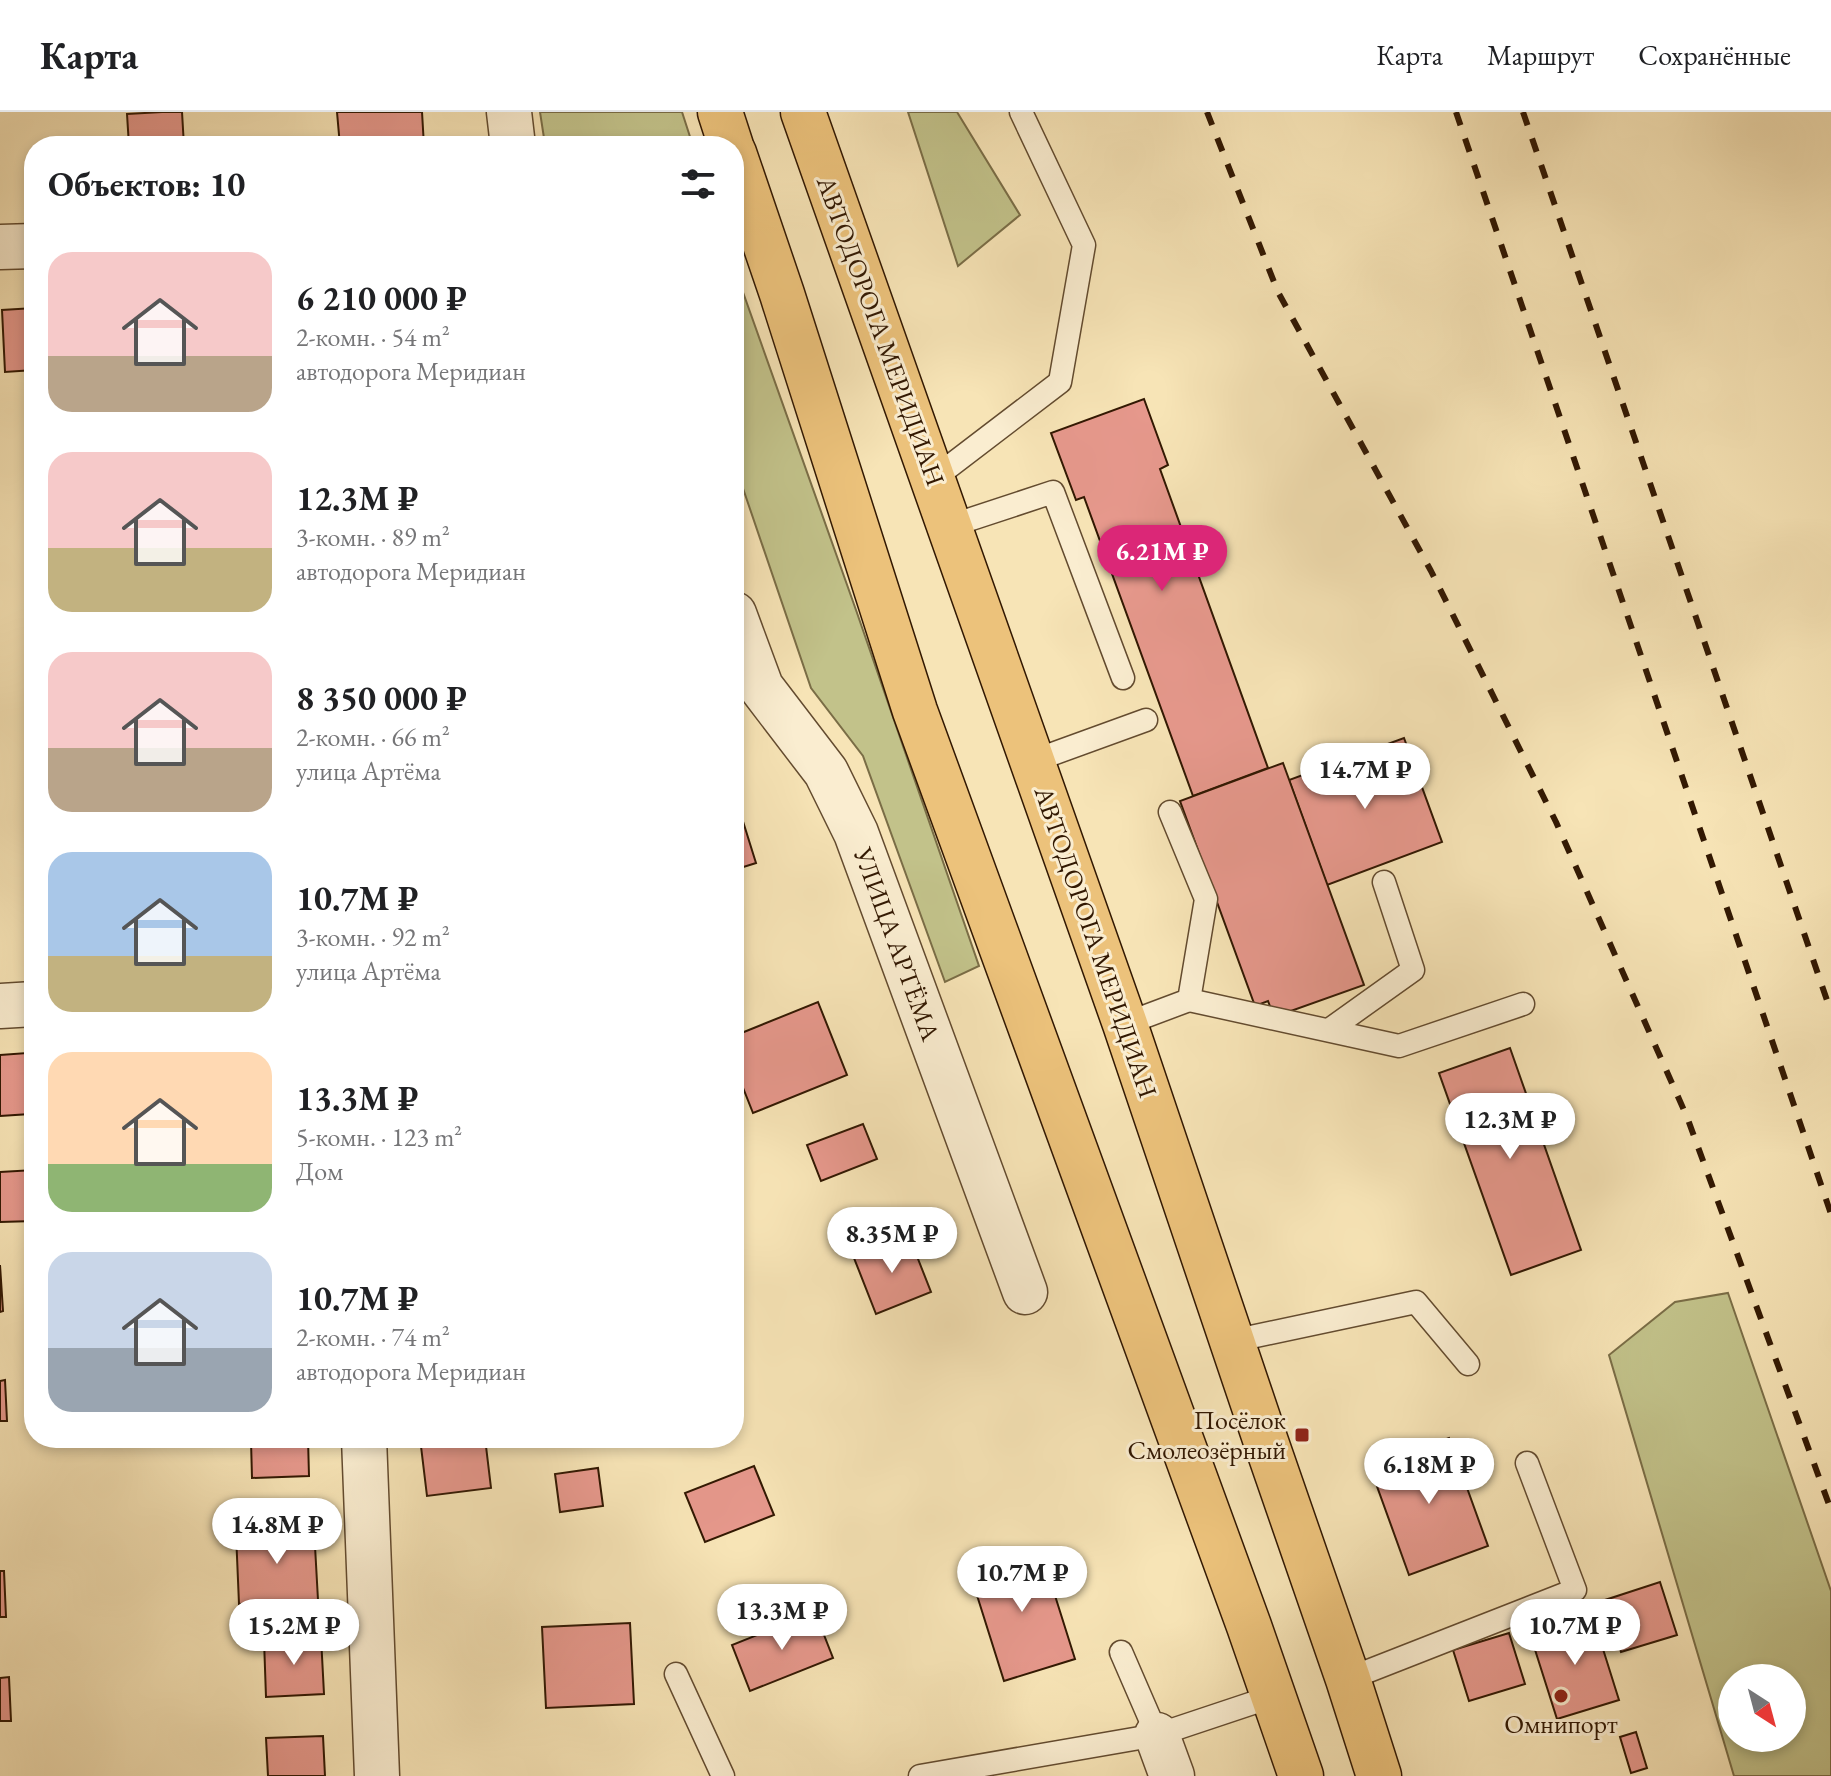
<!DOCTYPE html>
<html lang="ru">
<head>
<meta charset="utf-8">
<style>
	:root { --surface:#fff; --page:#f2f2f2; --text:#202124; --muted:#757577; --line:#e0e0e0; --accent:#db2777 }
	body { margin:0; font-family:"EB Garamond",serif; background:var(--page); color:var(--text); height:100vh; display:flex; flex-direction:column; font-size:30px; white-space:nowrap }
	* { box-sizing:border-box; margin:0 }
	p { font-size:26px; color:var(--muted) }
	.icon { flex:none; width:44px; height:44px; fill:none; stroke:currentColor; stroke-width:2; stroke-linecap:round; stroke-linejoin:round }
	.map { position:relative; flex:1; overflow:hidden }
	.panel { position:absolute; left:24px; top:24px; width:720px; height:1312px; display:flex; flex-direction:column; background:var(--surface); border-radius:32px; box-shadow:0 4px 12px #0003 }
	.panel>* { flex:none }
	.needle { width:52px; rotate:144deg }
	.buttons { position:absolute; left:1718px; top:1552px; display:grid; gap:16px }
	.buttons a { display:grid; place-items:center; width:88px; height:88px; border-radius:50%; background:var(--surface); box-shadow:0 4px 12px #0003; font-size:40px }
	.price { position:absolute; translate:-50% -68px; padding:0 18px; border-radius:28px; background:#fff; color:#222; font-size:26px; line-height:52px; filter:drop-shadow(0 2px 4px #0008) }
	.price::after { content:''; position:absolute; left:50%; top:48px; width:24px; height:18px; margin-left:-12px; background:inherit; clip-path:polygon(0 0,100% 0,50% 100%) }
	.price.selected { background:var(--accent); color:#fff }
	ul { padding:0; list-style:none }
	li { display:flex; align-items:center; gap:24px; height:200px; padding:0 24px }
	li span { display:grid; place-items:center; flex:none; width:224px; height:160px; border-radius:24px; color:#555 }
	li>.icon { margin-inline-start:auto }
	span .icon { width:96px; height:96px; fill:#fffc; stroke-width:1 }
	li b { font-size:34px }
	h2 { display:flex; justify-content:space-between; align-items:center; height:96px; padding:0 24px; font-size:34px }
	header { display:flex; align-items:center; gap:48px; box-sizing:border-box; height:112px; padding:0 40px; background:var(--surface); border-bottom:2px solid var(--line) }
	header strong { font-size:38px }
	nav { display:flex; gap:44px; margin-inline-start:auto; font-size:28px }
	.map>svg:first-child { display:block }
	.green { fill:#c2c28a; stroke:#7a6d46; stroke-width:2; fill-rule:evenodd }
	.building { fill:#e6988c; stroke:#321802; stroke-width:2 }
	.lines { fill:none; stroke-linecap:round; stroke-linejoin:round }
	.service-casing { stroke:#634b2f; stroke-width:25 }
	.minor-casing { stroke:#634b2f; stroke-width:47 }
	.primary-casing { stroke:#321802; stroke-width:47 }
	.service { stroke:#faedd0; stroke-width:22 }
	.minor { stroke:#faedd0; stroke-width:44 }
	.primary { stroke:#ecc27b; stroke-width:44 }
	.rail { stroke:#321802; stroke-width:6; stroke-dasharray:14 14; stroke-linecap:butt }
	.poi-dot { fill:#8f2418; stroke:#faedd0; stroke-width:3 }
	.labels { text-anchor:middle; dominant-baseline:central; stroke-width:6; stroke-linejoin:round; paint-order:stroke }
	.street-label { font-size:26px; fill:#321802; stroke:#faedd0 }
	.poi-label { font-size:26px; fill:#321802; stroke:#faedd0; text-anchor:end }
</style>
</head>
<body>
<header>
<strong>Карта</strong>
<nav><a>Карта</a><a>Маршрут</a><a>Сохранённые</a></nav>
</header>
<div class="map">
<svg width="1831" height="1664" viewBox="0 0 1831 1664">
	<rect width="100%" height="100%" fill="#f7e4b6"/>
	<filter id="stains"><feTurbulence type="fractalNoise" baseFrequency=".0025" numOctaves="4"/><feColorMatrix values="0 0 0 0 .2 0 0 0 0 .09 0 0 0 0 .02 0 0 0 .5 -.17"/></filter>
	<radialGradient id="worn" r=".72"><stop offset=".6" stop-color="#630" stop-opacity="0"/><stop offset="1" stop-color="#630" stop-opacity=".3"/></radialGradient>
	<!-- green -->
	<g class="green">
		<path d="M 540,0 L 682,0 L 693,34 L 558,34 L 544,26 Z"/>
		<path d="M 908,0 L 957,0 L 1020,103 L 958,154 Z"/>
		<path d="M 734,155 L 856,498 L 979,854 L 945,870 L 863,644 L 811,576 L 734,350 Z"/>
		<path d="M 1728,1181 L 1831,1479 L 1831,1664 L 1734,1664 L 1609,1243 L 1675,1190 ZM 1732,1566 L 1792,1566 L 1792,1626 L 1732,1626 Z"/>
	</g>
	<!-- building -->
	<g class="building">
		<path d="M 162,0 L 182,0 L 184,34 L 129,34 L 127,2 Z"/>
		<path d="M 337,0 L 422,0 L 424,34 L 340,34 Z"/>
		<path d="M 34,196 L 34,258 L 5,260 L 2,198 Z"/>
		<path d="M 1144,287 L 1168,353 L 1160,357 L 1268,656 L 1193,684 L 1084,385 L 1076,388 L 1051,321 Z"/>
		<path d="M 1404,626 L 1442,730 L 1327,773 L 1289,668 Z"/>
		<path d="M 1283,651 L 1364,873 L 1274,905 L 1268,889 L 1255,894 L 1180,689 Z"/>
		<path d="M 741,703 L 756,751 L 734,758 L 734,706 Z"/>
		<path d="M 31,782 L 34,782 L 34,832 Z"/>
		<path d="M 818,890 L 847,963 L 753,1001 L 734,953 L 734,924 Z"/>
		<path d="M 1510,936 L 1581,1138 L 1511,1163 L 1439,961 Z"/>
		<path d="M 27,941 L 30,1002 L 0,1004 L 0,943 Z"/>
		<path d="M 863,1012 L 877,1047 L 821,1069 L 807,1033 Z"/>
		<path d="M 34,1058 L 34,1109 L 0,1110 L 0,1060 Z"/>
		<path d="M 909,1124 L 931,1180 L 876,1202 L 854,1146 Z"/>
		<path d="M 0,1153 L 3,1199 L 0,1200 Z"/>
		<path d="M 5,1268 L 7,1309 L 0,1309 L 0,1269 Z"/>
		<path d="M 308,1326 L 309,1364 L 252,1366 L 251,1329 Z"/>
		<path d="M 420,1326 L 485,1326 L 491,1376 L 427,1384 Z"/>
		<path d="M 1449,1326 L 1488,1434 L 1409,1463 L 1370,1355 Z"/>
		<path d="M 754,1354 L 774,1403 L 705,1430 L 685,1381 Z"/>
		<path d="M 598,1356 L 603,1394 L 560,1400 L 555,1362 Z"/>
		<path d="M 314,1416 L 318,1488 L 239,1492 L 236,1421 Z"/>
		<path d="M 1040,1436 L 1075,1547 L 1004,1569 L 969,1458 Z"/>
		<path d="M 0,1459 L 4,1459 L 6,1505 L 0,1505 Z"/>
		<path d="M 1660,1470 L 1677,1523 L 1621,1540 L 1605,1488 Z"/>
		<path d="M 815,1500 L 833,1546 L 750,1579 L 732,1533 Z"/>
		<path d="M 1592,1502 L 1619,1588 L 1557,1607 L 1530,1522 Z"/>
		<path d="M 630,1511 L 634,1592 L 546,1596 L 542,1515 Z"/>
		<path d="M 1509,1521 L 1525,1572 L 1469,1589 L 1453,1538 Z"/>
		<path d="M 321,1525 L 324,1582 L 266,1585 L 264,1528 Z"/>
		<path d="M 9,1565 L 11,1609 L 0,1609 L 0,1566 Z"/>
		<path d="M 1636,1620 L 1647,1656 L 1631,1661 L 1620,1625 Z"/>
		<path d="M 323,1624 L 325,1664 L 268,1664 L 266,1626 Z"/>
	</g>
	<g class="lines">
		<!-- service casing -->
		<g class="service-casing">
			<g id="service">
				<path d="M 933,367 L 1060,270 L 1084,133 L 1021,0"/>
				<path d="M 950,414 L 1053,380 L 1123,566"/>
				<path d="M 1033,649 L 1146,608"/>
				<path d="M 1189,888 L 1399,934 L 1523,892"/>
				<path d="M 1125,912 L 1189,888 L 1206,787 L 1170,700"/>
				<path d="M 1329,918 L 1413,858 L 1384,770"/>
				<path d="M 1232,1229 L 1416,1190 L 1468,1252"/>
				<path d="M 1121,1540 L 1157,1623"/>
				<path d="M 676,1562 L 723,1664"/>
				<path d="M 1348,1567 L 1575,1478 L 1527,1351"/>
				<path d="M 920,1664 L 1157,1623 L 1274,1584"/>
			</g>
		</g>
		<!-- minor casing -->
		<g class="minor-casing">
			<g id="minor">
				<path d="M 509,0 L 513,34"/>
				<path d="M 0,135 L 34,134"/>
				<path d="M 734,502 L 761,575 L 826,660 L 856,721 L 1025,1180"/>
				<path d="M 0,894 L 34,892"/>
				<path d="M 364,1326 L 377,1664"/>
				<path d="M 1157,1623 L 1172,1664"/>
			</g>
		</g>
		<!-- primary casing -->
		<g class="primary-casing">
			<g id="primary">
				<path d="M 720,0 L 731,34"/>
				<path d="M 803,0 L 1125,912 L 1266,1330 L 1348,1567 L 1379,1664"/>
				<path d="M 734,41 L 782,182 L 915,599 L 1249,1514 L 1301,1664"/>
			</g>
		</g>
		<!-- service -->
		<use href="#service" class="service"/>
		<!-- minor -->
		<use href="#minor" class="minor"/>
		<!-- primary -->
		<use href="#primary" class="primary"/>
		<!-- rail -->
		<g class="rail">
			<path d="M 1207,0 L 1278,180 L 1431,459 L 1556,710 L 1687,1005 L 1831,1398"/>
			<path d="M 1456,0 L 1831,1102"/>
			<path d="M 1523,0 L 1831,900"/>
		</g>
	</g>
	<!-- markers -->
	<g class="poi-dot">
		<rect x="1294" y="1315" width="16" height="16" rx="4"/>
		<circle cx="1561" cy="1584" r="8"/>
	</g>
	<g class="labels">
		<!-- street labels -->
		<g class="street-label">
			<text transform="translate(881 219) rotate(70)">АВТОДОРОГА МЕРИДИАН</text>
			<text transform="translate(1096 830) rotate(71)">АВТОДОРОГА МЕРИДИАН</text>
			<text transform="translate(897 832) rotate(70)">УЛИЦА АРТЁМА</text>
		</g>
		<!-- poi labels -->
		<g class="poi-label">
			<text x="1286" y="1308">Посёлок<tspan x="1286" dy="30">Смолеозёрный</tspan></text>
			<text x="1561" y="1612" text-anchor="middle">Омнипорт</text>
		</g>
	</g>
	<rect width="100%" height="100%" filter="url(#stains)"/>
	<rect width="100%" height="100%" fill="url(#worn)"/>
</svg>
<div class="buttons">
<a><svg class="needle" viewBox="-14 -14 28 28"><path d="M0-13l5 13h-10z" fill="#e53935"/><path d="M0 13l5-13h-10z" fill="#757577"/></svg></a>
</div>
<b class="price selected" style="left:1162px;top:481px">6.21M ₽</b>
<b class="price" style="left:1365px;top:699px">14.7M ₽</b>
<b class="price" style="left:1510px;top:1049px">12.3M ₽</b>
<b class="price" style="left:892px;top:1163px">8.35M ₽</b>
<b class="price" style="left:1429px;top:1394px">6.18M ₽</b>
<b class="price" style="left:277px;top:1454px">14.8M ₽</b>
<b class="price" style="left:1022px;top:1502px">10.7M ₽</b>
<b class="price" style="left:782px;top:1540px">13.3M ₽</b>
<b class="price" style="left:294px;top:1555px">15.2M ₽</b>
<b class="price" style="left:1575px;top:1555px">10.7M ₽</b>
<section class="panel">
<h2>Объектов: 10<svg class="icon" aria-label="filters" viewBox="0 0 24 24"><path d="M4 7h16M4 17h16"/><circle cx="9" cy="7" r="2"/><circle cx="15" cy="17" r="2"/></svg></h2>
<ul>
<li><span style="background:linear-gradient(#f6c9c9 65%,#b9a48a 0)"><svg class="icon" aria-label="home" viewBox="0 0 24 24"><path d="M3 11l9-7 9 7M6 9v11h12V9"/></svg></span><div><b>6 210 000 ₽</b><p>2-комн. · 54 m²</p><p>автодорога Меридиан</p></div></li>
<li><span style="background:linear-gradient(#f6c9c9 60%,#c2b280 0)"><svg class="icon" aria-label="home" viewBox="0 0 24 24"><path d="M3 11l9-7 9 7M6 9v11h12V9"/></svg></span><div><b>12.3M ₽</b><p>3-комн. · 89 m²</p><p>автодорога Меридиан</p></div></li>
<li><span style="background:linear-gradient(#f6c9c9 60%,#b9a48a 0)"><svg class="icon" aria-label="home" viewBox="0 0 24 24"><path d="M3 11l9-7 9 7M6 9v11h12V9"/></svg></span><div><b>8 350 000 ₽</b><p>2-комн. · 66 m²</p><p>улица Артёма</p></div></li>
<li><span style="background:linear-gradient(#a9c7e8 65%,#c2b280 0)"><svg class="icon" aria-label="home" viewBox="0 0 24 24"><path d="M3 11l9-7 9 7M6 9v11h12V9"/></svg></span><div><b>10.7M ₽</b><p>3-комн. · 92 m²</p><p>улица Артёма</p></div></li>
<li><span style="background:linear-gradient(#ffd9b3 70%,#8fb573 0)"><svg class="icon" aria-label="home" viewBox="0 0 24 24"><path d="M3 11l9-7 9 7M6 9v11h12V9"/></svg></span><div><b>13.3M ₽</b><p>5-комн. · 123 m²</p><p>Дом</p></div></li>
<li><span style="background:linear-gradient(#c9d6e8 60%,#9aa5b1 0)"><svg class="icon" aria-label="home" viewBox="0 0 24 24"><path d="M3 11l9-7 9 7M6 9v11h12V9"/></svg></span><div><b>10.7M ₽</b><p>2-комн. · 74 m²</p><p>автодорога Меридиан</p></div></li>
</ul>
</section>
</div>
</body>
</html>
